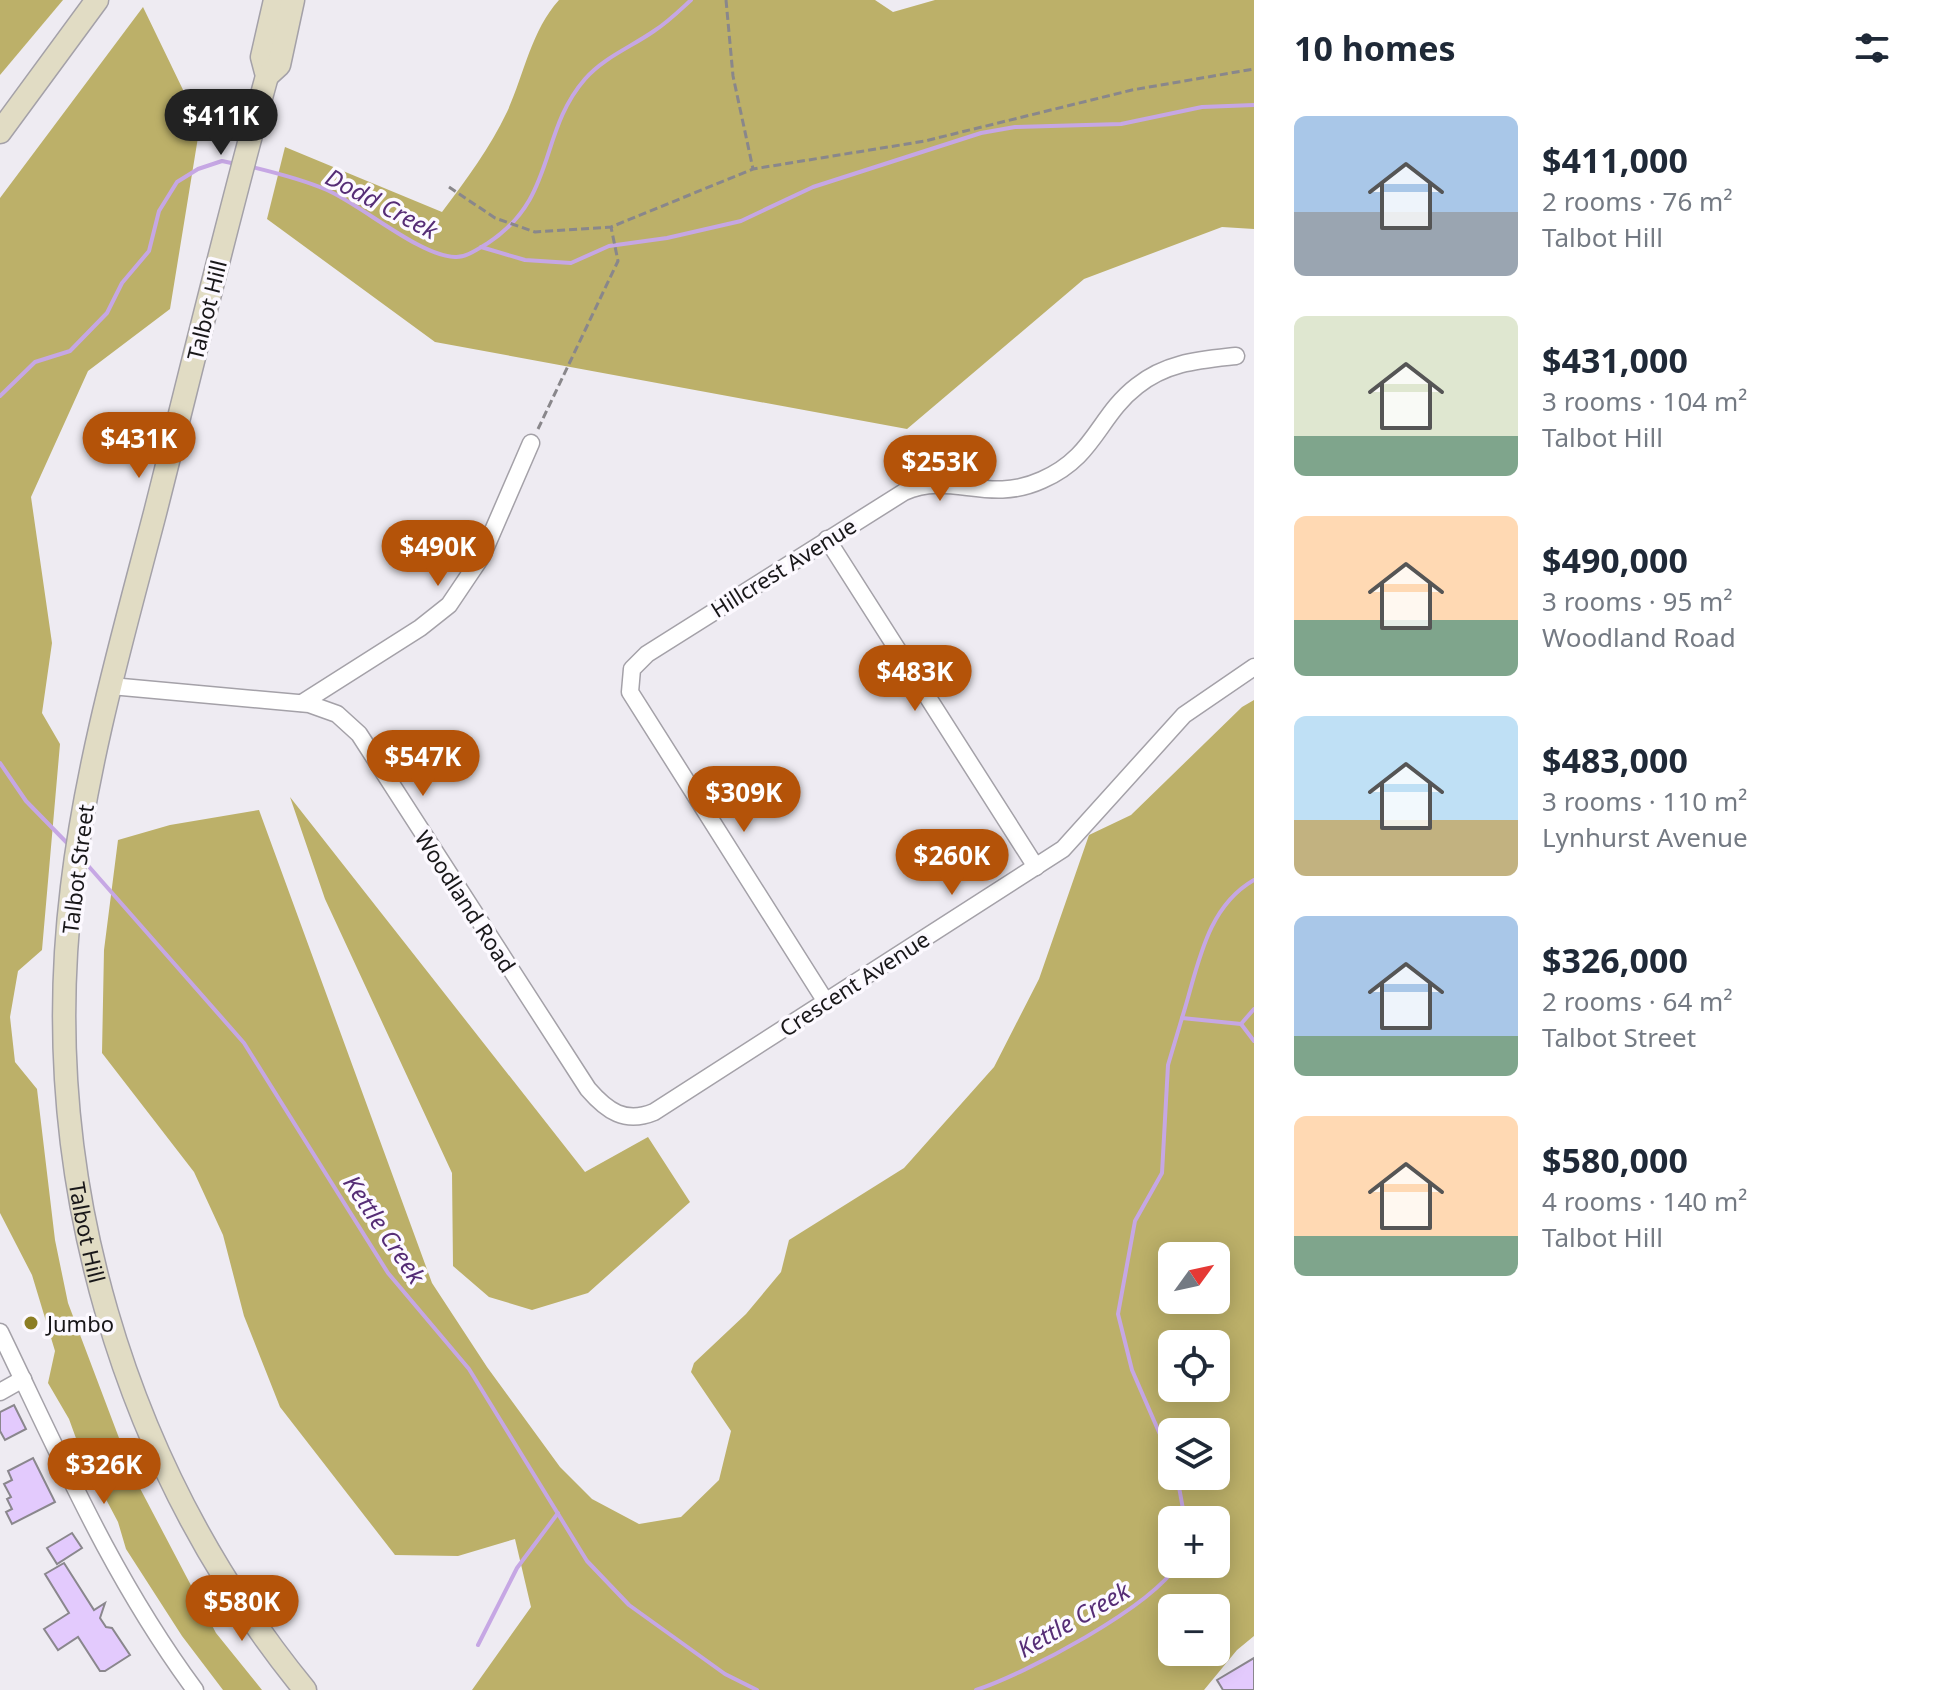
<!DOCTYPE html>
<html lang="en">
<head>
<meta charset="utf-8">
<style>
	:root { --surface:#fff; --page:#f6f6f7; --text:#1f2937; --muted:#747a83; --accent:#b45309 }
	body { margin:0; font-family:"Noto Sans",sans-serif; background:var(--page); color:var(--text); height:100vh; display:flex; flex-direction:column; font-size:30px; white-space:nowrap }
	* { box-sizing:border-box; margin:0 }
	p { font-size:26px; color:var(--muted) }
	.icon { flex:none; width:44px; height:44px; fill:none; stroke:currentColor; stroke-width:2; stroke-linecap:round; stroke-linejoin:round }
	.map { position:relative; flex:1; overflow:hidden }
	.details { display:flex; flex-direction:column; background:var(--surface); width:680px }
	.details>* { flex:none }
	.needle { width:52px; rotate:57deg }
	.tools { position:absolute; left:1158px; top:1242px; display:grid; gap:16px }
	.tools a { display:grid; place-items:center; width:72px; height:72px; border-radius:12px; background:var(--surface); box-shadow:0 4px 20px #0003; font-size:40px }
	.price { position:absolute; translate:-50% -68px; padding:0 18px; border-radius:28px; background:var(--accent); color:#fff; font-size:26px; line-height:52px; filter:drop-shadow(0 2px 4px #0008) }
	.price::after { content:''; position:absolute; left:50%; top:48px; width:24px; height:18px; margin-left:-12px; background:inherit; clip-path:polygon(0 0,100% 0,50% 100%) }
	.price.active { background:#222; color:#fff }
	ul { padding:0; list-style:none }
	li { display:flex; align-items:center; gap:24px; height:200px; padding:0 40px }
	li span { display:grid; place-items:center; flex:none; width:224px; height:160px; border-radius:12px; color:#555 }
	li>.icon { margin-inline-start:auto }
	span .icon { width:96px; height:96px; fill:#fffc; stroke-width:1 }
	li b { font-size:34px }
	h2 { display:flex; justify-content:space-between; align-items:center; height:96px; padding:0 40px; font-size:34px }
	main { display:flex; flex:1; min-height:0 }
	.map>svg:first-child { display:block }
	.forest { fill:#bcb069; fill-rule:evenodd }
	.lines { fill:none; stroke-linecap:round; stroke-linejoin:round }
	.stream { stroke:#c6a7e4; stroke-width:4 }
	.building { fill:#e3cafd; stroke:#8a878d; stroke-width:2 }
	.minor-casing { stroke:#a4a1a8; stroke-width:19 }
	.secondary-casing { stroke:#a4a1a8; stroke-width:25 }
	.path { stroke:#89878b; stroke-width:3; stroke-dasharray:8 4; stroke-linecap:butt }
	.minor { stroke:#fff; stroke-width:16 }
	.secondary { stroke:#e1dcc4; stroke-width:22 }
	.poi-dot { fill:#8c7e24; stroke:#fcf9ff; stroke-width:3 }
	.labels { text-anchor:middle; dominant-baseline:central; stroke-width:7; stroke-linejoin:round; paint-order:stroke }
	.street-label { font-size:22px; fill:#181719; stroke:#fcf9ff }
	.poi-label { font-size:22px; fill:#181719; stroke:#fcf9ff; text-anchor:start }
	.water-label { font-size:24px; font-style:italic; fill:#562d76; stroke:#fcf9ff }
</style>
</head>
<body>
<main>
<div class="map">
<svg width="1254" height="1690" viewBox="0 0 1254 1690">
	<rect width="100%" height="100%" fill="#eeebf2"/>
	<!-- forest -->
	<g class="forest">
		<path d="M 0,0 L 63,0 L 0,75 Z"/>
		<path d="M 559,0 L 875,0 L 893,12 L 935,0 L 1254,0 L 1254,229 L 1222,227 L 1084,279 L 907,429 L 435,342 L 267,219 L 285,147 L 442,212 C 466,180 490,148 507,112 C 524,75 531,31 559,0 Z"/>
		<path d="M 143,7 L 200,125 L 170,309 L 88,371 L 31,497 L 52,643 L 42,713 L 60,744 L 42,950 L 18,971 L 10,1017 L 15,1062 L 37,1089 L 55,1240 L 68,1303 L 133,1475 L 216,1633 L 262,1690 L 223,1690 L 182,1636 L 126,1549 L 118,1522 L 81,1452 L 69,1419 L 48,1383 L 55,1351 L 32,1275 L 0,1213 L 0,198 Z"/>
		<path d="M 1254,700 L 1254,1636 L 1237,1650 L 1204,1690 L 472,1690 L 531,1607 L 515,1539 L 458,1556 L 395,1555 L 280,1407 L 244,1316 L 223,1235 L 194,1172 L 102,1053 L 104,950 L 118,840 L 170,825 L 259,810 L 432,1283 L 487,1367 L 560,1467 L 592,1499 L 639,1524 L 681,1517 L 719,1480 L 731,1431 L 691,1372 L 694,1363 L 746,1314 L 781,1272 L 789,1240 L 904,1168 L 994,1067 L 1039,979 L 1089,835 L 1131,815 L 1242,707 ZM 1216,1256 L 1216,1300 L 1172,1300 L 1172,1256 ZM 1216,1344 L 1216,1388 L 1172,1388 L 1172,1344 ZM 1172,1432 L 1216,1432 L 1216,1476 L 1172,1476 ZM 1216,1520 L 1216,1564 L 1172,1564 L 1172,1520 ZM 1216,1608 L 1216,1652 L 1172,1652 L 1172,1608 Z"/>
		<path d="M 290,797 L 585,1172 L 648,1137 L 690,1202 L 588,1293 L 532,1310 L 489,1297 L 453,1266 L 452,1173 L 325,899 Z"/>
	</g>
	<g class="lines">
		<!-- stream -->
		<g class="stream">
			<path d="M 252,167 C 277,173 304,180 327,190 C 363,206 420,256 455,257 C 466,258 479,248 488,243 C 557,198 538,133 585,79 C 603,58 631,47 654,31 C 668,22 679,11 691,0"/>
			<path d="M 481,247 L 525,260 L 571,263 L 609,246 L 667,238 L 741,221 L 813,187 L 981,133 L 1015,127 L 1121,124 L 1202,107 L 1254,105"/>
			<path d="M 0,396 L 35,362 L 70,351 L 107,313 L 122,283 L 149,251 L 159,211 L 177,182 L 198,169 L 222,161 L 236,164"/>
			<path d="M 0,763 L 26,801 L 70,846"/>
			<path d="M 84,861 L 244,1043 L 388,1273 L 469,1369 L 587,1561 L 629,1605 L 725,1674 L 757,1690"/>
			<path d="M 1182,1018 C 1198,968 1205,908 1254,880"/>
			<path d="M 1241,1024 L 1254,1009"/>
			<path d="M 1172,1462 L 1132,1370 L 1118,1314 L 1135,1221 L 1162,1173 L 1168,1065 L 1182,1018 L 1241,1024 L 1254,1041"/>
			<path d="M 1177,1476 L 1185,1520"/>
			<path d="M 478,1645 L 517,1568 L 558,1513"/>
			<path d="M 976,1690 C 1027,1673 1150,1608 1178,1564"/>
		</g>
	</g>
	<!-- building -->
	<g class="building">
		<path d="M 14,1405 L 26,1429 L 5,1440 L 0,1431 L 0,1412 Z"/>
		<path d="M 33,1458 L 55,1502 L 12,1524 L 6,1512 L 12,1509 L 7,1499 L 11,1497 L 4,1484 L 12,1480 L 8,1471 Z"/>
		<path d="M 72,1533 L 82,1548 L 57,1564 L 47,1548 Z"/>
		<path d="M 64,1563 L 94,1610 L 105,1603 L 100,1618 L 106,1627 L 112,1628 L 130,1655 L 105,1671 L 100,1671 L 78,1637 L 58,1650 L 44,1629 L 69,1613 L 45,1574 Z"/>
		<path d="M 1254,1658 L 1254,1690 L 1223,1690 L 1217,1680 Z"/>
	</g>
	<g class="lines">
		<!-- minor casing -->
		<g class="minor-casing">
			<g id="minor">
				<path d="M 827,539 L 1036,867"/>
				<path d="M 111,686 L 309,704 L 337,714 L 359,734 L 588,1089 C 607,1111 625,1124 654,1112 L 1063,849 L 1184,715 L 1254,667"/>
				<path d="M 302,703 L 420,628 L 449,605 L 482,556 L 531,443"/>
				<path d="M 826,1002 L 630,692 L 632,669 L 647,654 L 904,492 C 952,471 987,505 1042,480 C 1095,457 1098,416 1137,386 C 1167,362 1200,360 1236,356"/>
				<path d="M 0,1332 C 61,1458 111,1576 195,1690"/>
				<path d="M 0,1392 L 23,1379"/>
			</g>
		</g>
		<!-- secondary casing -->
		<g class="secondary-casing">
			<g id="secondary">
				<path id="s1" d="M 275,0 L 262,57 L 267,76 C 227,221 192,367 155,513 C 123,636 87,760 72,887 C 37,1174 122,1466 305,1690"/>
				<path d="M 267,76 L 279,65 L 293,0"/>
				<path d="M 0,132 L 97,0"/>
			</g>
		</g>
		<!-- path -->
		<g class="path">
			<path d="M 726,0 L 733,76 L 753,169"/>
			<path d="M 449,187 L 495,218 L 535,232 L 611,227 L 753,169 L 925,141 L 1132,90 L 1254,69"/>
			<path d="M 538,429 L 618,261 L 611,227"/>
		</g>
		<!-- minor -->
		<use href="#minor" class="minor"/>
		<!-- secondary -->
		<use href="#secondary" class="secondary"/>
	</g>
	<!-- markers -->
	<circle class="poi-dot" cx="31" cy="1323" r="8"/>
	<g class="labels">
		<!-- street labels -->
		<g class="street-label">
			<text transform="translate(206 310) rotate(-76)">Talbot Hill</text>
			<text transform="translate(783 567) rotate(-32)">Hillcrest Avenue</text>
			<text transform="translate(77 869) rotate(-83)">Talbot Street</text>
			<text transform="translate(466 901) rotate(57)">Woodland Road</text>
			<text transform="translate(854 983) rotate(-33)">Crescent Avenue</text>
			<text stroke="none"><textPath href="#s1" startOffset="1260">Talbot Hill</textPath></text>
		</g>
		<!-- poi labels -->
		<g class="poi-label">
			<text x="47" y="1323">Jumbo</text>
		</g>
		<!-- water labels -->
		<g class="water-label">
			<text transform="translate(382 203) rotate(28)">Dodd Creek</text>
			<text transform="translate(385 1229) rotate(56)">Kettle Creek</text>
			<text transform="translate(1073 1619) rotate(-30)">Kettle Creek</text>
		</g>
	</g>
</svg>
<div class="tools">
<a><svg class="needle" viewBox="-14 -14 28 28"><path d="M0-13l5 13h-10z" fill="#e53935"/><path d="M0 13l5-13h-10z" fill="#747a83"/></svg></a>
<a><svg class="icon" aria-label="locate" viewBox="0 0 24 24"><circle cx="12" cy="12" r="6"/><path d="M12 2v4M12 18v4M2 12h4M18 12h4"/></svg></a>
<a><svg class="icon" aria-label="layers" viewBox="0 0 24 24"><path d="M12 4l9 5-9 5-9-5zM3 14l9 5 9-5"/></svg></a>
<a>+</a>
<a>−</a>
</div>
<b class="price active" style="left:221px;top:157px">$411K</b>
<b class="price" style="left:139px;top:480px">$431K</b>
<b class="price" style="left:940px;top:503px">$253K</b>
<b class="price" style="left:438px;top:588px">$490K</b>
<b class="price" style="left:915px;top:713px">$483K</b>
<b class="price" style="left:423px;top:798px">$547K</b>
<b class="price" style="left:744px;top:834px">$309K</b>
<b class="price" style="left:952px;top:897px">$260K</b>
<b class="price" style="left:104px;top:1506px">$326K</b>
<b class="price" style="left:242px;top:1643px">$580K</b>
</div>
<section class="details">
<h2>10 homes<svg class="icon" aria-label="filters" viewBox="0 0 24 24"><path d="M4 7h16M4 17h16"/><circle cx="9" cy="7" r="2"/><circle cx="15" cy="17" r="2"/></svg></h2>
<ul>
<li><span style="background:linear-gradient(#a9c7e8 60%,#9aa5b1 0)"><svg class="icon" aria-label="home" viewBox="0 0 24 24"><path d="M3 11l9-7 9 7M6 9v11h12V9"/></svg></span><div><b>$411,000</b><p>2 rooms · 76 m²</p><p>Talbot Hill</p></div></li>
<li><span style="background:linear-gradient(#dfe7d0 75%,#7fa58c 0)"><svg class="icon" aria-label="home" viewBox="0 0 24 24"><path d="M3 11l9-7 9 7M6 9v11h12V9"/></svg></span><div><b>$431,000</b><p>3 rooms · 104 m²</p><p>Talbot Hill</p></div></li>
<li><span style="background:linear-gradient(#ffd9b3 65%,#7fa58c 0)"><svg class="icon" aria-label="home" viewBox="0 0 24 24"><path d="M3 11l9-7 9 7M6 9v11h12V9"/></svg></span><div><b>$490,000</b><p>3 rooms · 95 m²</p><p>Woodland Road</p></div></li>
<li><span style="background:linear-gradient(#bfe0f5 65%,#c2b280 0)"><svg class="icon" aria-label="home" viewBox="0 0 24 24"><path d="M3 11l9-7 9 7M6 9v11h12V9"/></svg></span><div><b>$483,000</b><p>3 rooms · 110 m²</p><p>Lynhurst Avenue</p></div></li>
<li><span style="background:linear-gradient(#a9c7e8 75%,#7fa58c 0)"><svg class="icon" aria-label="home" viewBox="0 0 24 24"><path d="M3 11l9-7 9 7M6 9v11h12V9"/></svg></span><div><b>$326,000</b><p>2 rooms · 64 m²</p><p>Talbot Street</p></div></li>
<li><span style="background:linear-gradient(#ffd9b3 75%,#7fa58c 0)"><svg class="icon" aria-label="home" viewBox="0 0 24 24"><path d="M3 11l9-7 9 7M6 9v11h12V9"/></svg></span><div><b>$580,000</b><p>4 rooms · 140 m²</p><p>Talbot Hill</p></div></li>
</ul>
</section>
</main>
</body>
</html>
